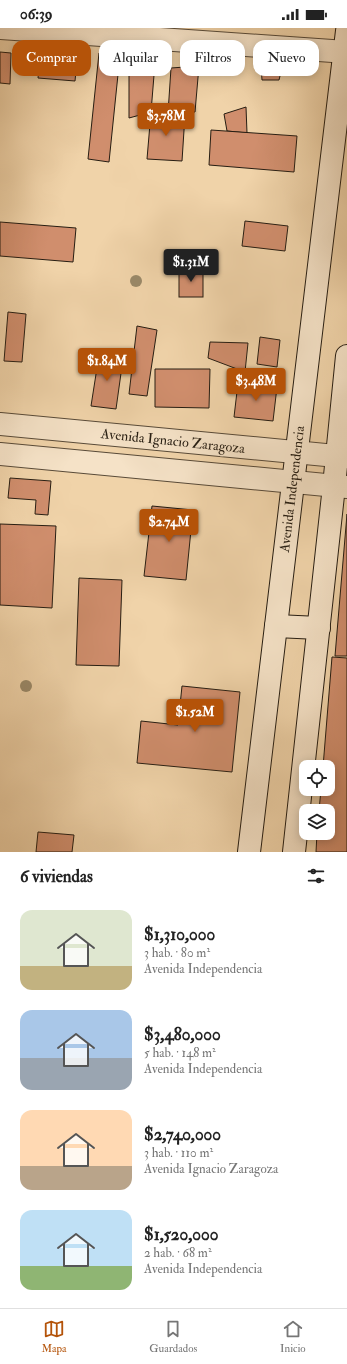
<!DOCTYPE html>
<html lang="es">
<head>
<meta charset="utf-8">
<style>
	:root { --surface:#fff; --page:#f6f6f6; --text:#222; --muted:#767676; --line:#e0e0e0; --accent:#b45309 }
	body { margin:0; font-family:"IM FELL Double Pica",serif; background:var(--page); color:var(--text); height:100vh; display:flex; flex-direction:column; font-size:15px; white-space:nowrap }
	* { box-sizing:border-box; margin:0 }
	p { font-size:13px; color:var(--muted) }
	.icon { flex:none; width:22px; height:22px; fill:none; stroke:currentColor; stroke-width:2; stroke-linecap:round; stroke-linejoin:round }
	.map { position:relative; height:824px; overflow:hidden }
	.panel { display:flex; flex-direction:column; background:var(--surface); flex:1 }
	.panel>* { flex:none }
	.hud { position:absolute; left:12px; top:12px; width:323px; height:36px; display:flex; gap:8px }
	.controls { position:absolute; left:299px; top:732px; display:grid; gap:8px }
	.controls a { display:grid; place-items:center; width:36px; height:36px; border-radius:8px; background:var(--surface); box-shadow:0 2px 10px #0003; font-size:20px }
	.price { position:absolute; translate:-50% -34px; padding:0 9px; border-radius:4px; background:var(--accent); color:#fff; font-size:13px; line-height:26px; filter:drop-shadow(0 1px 2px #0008) }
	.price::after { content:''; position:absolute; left:50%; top:24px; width:12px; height:9px; margin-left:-6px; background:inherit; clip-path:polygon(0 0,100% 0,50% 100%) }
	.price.active { background:#222; color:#fff }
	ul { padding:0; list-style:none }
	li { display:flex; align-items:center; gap:12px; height:100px; padding:0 20px }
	li span { display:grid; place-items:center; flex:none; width:112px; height:80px; border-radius:12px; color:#555 }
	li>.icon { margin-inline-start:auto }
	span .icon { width:48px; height:48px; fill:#fffc; stroke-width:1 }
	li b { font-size:17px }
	h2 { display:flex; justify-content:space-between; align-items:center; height:48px; padding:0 20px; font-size:17px }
	.pill { padding:0 14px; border-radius:12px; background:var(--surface); box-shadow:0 2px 10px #0003; font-size:14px; line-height:36px }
	.pill.active { background:var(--accent); color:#fff }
	.status { display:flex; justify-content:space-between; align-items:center; height:28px; padding:0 20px; background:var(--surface); direction:ltr }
	.status svg { height:11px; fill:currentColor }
	.tab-bar { display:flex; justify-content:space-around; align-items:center; height:56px; border-top:1px solid var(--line); background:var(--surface); font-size:11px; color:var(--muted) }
	.tab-bar a { display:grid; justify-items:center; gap:2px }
	.tab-bar .active { color:var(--accent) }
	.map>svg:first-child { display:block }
	.building { fill:#d08e6d; stroke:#261d12 }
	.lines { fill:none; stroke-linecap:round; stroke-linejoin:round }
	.minor-casing { stroke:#584a38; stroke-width:24 }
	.secondary-casing { stroke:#261d12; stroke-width:24 }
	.minor { stroke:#f5e2c7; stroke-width:22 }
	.secondary { stroke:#f5e2c7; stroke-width:22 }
	.tree { fill:#9a8969 }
	.labels { text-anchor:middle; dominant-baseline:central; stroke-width:3; stroke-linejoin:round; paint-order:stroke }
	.street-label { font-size:14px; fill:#261d12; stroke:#f5e2c7 }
</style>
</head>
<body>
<div class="status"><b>06:39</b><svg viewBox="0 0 49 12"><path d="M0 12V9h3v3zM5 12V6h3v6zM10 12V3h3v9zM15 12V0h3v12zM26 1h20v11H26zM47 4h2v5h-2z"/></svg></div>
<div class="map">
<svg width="347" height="824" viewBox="0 0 347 824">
	<rect width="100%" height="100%" fill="#f0d3a9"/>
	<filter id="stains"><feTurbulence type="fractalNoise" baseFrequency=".005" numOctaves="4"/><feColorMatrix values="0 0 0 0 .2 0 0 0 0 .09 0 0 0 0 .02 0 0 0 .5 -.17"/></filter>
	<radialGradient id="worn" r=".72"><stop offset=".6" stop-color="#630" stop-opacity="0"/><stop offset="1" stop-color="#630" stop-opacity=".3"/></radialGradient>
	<!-- building -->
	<g class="building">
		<path d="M 41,19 L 78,22 L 75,53 L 38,50 Z"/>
		<path d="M 0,24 L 11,25 L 10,56 L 0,55 Z"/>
		<path d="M 99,25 L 120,27 L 109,134 L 88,131 Z"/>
		<path d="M 129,29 L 155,35 L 151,84 L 129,90 Z"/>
		<path d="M 199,38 L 195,84 L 168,85 L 171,40 Z"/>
		<path d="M 261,38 L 282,40 L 279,52 L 262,52 Z"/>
		<path d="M 246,79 L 247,105 L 227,103 L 224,86 Z"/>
		<path d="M 151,84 L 185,87 L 182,133 L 147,131 Z"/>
		<path d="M 211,102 L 297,108 L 294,144 L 209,137 Z"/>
		<path d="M 245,193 L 288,198 L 285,223 L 242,218 Z"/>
		<path d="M 0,194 L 76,200 L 73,234 L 0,228 Z"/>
		<rect x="179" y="241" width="24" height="28"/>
		<path d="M 8,284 L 26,286 L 22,334 L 4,333 Z"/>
		<path d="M 137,298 L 157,302 L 147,368 L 129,366 Z"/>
		<path d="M 260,309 L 280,312 L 277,339 L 257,336 Z"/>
		<path d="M 210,314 L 248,315 L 245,344 L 208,330 Z"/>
		<path d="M 99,327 L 123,331 L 116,381 L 91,378 Z"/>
		<path d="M 155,341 L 210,341 L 209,380 L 155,379 Z"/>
		<path d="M 238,355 L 277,359 L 273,393 L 234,389 Z"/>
		<path d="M 10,450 L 51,453 L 48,487 L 35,486 L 36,472 L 8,470 Z"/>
		<path d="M 152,478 L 193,482 L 186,552 L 144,548 Z"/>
		<path d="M 347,486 L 347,628 L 335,628 Z"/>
		<path d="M 0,496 L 56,498 L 52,580 L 0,577 Z"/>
		<path d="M 79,550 L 122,552 L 119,638 L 76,637 Z"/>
		<path d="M 332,629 L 347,630 L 347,824 L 316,824 L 317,805 L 328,805 L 328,783 L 319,783 L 321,761 L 328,761 L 328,739 L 323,739 Z"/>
		<path d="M 182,658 L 240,664 L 232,744 L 137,735 L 141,693 L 178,697 Z"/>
		<path d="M 38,804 L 74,807 L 72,824 L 36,824 Z"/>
	</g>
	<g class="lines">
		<!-- minor casing -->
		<g class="minor-casing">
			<g id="minor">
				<path d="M 1,0 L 347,24"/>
				<path d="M 0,396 L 347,429"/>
				<path d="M 0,426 L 347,459"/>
			</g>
		</g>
		<!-- secondary casing -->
		<g class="secondary-casing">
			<g id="secondary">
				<path d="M 276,598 L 319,600"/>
				<path d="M 249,824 L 347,3"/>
				<path d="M 294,824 L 334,458 L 347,328"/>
			</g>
		</g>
		<!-- minor -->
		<use href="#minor" class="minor"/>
		<!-- secondary -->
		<use href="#secondary" class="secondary"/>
	</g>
	<!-- trees -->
	<g class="tree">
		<circle cx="136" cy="253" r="6"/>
		<circle cx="26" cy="658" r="6"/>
	</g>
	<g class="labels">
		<!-- street labels -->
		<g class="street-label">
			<text transform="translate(173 413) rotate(6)">Avenida Ignacio Zaragoza</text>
			<text transform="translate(292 461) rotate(-83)">Avenida Independencia</text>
		</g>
	</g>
	<rect width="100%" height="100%" filter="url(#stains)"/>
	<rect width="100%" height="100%" fill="url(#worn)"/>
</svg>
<div class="controls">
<a><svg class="icon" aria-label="locate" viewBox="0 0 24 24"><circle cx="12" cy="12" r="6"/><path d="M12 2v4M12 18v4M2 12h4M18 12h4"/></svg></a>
<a><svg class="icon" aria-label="layers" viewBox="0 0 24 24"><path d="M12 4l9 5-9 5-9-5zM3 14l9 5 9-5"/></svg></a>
</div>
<b class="price" style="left:166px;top:109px">$3.78M</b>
<b class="price active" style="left:191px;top:255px">$1.31M</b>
<b class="price" style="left:107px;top:354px">$1.84M</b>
<b class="price" style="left:256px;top:374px">$3.48M</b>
<b class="price" style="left:169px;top:515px">$2.74M</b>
<b class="price" style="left:195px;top:705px">$1.52M</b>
<div class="hud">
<a class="pill active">Comprar</a>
<a class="pill">Alquilar</a>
<a class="pill">Filtros</a>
<a class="pill">Nuevo</a>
</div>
</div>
<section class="panel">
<h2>6 viviendas<svg class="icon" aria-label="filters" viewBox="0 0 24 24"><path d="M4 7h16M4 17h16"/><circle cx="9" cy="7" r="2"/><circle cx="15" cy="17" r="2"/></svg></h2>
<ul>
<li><span style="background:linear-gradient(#dfe7d0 70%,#c2b280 0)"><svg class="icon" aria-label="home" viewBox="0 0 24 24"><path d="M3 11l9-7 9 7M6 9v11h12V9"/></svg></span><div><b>$1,310,000</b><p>3 hab. · 80 m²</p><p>Avenida Independencia</p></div></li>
<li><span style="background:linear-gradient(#a9c7e8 60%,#9aa5b1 0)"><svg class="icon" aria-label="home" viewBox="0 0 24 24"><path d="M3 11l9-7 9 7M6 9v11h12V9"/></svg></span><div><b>$3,480,000</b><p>5 hab. · 148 m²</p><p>Avenida Independencia</p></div></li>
<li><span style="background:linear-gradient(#ffd9b3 70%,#b9a48a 0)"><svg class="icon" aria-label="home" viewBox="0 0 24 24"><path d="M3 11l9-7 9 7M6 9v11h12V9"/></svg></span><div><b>$2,740,000</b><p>3 hab. · 110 m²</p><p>Avenida Ignacio Zaragoza</p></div></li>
<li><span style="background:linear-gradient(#bfe0f5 70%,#8fb573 0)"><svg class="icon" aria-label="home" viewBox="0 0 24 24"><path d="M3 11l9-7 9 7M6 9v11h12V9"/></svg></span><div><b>$1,520,000</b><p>2 hab. · 68 m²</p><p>Avenida Independencia</p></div></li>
</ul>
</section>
<nav class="tab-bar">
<a class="active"><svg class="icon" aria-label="map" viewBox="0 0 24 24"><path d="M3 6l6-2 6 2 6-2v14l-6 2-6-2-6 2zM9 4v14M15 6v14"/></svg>Mapa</a>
<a><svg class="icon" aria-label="saved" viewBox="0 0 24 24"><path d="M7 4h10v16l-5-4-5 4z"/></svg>Guardados</a>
<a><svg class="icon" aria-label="home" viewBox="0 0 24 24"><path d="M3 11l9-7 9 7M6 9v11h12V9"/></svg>Inicio</a>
</nav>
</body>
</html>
